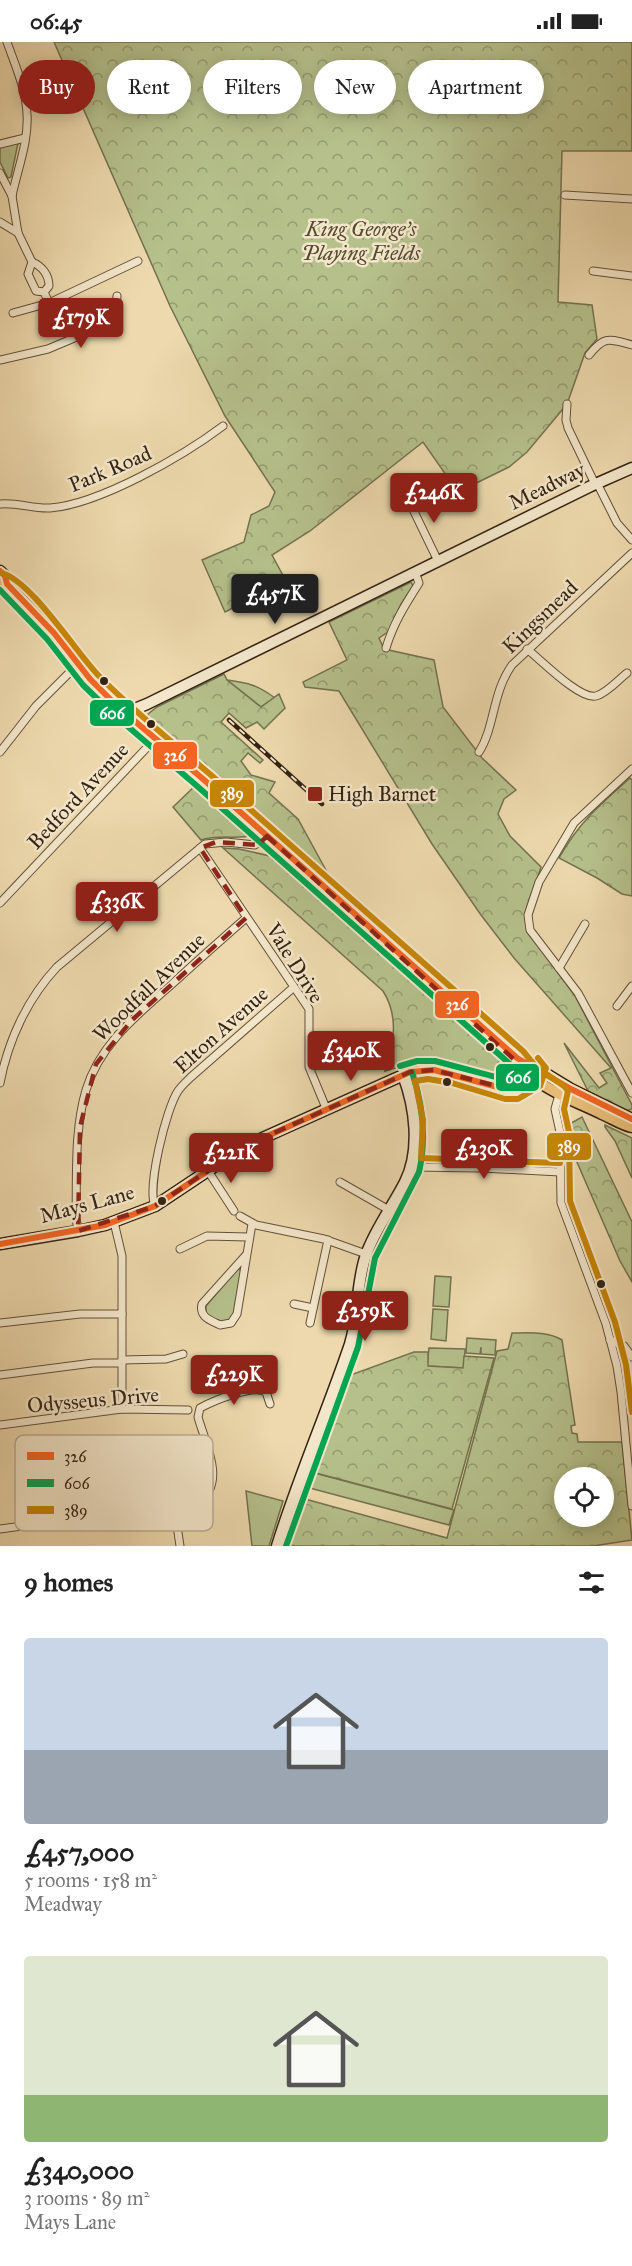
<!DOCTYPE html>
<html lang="en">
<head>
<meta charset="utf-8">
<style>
	:root { --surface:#fff; --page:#f2f2f2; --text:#222; --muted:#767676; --accent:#8f2418 }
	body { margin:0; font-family:"IM FELL Great Primer",serif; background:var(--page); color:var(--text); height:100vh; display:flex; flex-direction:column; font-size:22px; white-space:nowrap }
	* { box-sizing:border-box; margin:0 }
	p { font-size:20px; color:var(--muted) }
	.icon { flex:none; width:33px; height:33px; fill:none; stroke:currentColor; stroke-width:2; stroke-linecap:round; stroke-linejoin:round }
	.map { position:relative; height:1504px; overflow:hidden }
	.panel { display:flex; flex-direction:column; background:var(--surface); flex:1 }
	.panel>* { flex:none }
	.hud { position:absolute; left:18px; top:18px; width:597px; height:54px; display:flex; gap:12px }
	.tools { position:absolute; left:554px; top:1425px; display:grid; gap:12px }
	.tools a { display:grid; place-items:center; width:60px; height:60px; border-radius:50%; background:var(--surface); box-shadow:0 3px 15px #0003; font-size:30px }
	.price { position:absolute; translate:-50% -51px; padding:0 14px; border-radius:6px; background:var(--accent); color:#fff; font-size:20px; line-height:39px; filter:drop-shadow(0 2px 3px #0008) }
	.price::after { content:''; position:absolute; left:50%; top:36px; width:18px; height:14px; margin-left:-9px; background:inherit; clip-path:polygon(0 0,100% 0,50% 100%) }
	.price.on { background:#222; color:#fff }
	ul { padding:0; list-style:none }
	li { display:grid; align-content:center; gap:12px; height:318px; padding:0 24px }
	li span { display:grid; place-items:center; height:186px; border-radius:6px; color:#555 }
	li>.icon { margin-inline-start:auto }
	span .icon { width:108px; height:108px; fill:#fffc; stroke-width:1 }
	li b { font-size:26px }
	h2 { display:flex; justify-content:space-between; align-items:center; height:72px; padding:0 24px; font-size:26px }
	.pill { padding:0 21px; border-radius:27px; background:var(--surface); box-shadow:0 3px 15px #0003; font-size:21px; line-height:54px }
	.pill.on { background:var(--accent); color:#fff }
	.status { display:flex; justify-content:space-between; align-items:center; height:42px; padding:0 30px; background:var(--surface); direction:ltr }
	.status svg { height:16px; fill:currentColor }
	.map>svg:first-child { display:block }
	.green { fill:#b5c08b; stroke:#74724f; stroke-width:1.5 }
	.forest { fill:url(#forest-crowns); stroke:#74724f; stroke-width:1.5; fill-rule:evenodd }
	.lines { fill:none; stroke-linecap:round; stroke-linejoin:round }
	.street-casing { stroke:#62503a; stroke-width:9 }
	.secondary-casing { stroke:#342313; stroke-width:13 }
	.primary-casing { stroke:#342313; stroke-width:13 }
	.street { stroke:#f3e6ca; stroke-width:7 }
	.secondary { stroke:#f3e6ca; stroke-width:10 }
	.primary { stroke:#e6bc76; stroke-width:10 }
	.rail-casing { stroke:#342313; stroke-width:4.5 }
	.rail { stroke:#f3e6ca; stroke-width:2; stroke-dasharray:7; stroke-linecap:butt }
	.bus-1-casing { stroke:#f3e6ca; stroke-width:10 }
	.bus-2-casing { stroke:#f3e6ca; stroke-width:10 }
	.bus-3-casing { stroke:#f3e6ca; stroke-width:10 }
	.bus-1 { stroke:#f26522; stroke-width:6 }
	.bus-2 { stroke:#00a651; stroke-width:6 }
	.bus-3 { stroke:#c68505; stroke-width:6 }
	.marked { fill:none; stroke:#8f2418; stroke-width:4.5; stroke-dasharray:12 8; stroke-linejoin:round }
	.bus-dot { fill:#342313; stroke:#f3e6ca; stroke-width:2 }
	.poi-dot { fill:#8f2418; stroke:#f3e6ca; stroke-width:2 }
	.labels { text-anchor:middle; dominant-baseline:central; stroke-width:5; stroke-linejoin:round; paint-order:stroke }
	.park-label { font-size:21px; font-style:italic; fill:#544a31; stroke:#f3e6ca }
	.street-label { font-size:21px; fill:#342313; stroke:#f3e6ca }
	.poi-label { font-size:21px; fill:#342313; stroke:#f3e6ca; text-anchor:start }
	.key { fill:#f3e6ca; stroke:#baac93; stroke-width:1.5 }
	.key-label { font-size:16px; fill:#342313 }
	.line-badge { stroke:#f3e6ca; stroke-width:2 }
	.badge-label { font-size:16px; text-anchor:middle; font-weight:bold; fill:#fff }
</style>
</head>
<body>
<div class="status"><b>06:45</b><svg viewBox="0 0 49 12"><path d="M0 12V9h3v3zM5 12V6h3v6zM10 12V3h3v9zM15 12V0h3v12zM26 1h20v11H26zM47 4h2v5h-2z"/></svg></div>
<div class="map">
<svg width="632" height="1504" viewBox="0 0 632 1504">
	<defs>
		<pattern id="forest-crowns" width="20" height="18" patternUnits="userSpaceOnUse" patternTransform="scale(1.5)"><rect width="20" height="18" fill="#b5c08b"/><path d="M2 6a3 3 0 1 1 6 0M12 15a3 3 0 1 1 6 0" fill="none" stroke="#949c70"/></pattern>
	</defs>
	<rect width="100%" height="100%" fill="#edd9ad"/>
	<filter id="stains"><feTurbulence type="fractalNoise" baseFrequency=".00333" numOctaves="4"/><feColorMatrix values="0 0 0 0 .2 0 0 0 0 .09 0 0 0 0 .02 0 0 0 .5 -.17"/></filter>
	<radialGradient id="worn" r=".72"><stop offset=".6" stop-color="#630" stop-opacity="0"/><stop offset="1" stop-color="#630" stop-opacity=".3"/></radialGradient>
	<!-- green -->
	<g class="green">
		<path d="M 18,101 L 11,135 L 8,136 L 0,120 L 0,105 Z"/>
		<path d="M 227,638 C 249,641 257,643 275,656 L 261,665 Z"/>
		<path d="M 238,1226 L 241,1229 L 234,1273 L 229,1279 C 220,1281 213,1277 206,1271 L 206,1264 Z"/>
		<path d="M 435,1234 L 451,1235 L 449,1265 L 433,1264 Z"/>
		<path d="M 433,1267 L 448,1268 L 446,1299 L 431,1297 Z"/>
		<path d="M 467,1296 L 496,1298 L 495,1313 L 481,1312 L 481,1305 L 480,1312 L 466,1311 Z"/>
		<path d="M 429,1306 L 465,1307 L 464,1326 L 427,1324 Z"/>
		<path d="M 307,1429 L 454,1468 L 449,1483 L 302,1444 Z"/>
		<path d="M 246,1449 L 283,1459 L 269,1504 L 252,1504 Z"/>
	</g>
	<!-- forest -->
	<g class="forest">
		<path d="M 54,0 L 632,0 L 632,109 L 562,109 L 558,260 L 592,263 L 597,297 L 585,311 L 567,362 L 527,410 L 509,425 L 458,450 L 423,400 L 310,489 L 272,513 L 286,539 L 225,570 L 202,518 L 244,500 L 251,473 L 269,464 L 275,450 L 225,374 L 170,264 Z"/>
		<path d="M 411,540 L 413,544 L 401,562 L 388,590 L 379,596 L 384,607 L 434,618 L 443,665 L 482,716 L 516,748 L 504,757 L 498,772 L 510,794 L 541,825 L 527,868 L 529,891 L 575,954 L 632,1063 L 632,1067 L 626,1069 L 589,1051 L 564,1001 L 599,1046 L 607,1041 L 600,1031 L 611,1026 L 514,916 L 481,873 L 432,802 L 339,649 L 305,645 L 303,640 L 347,618 L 329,580 Z"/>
		<path d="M 224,632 L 227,638 L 261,665 L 279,652 L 285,666 L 264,687 L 257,680 L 246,686 L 229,671 L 221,680 L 263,718 L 260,721 L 248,711 L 241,719 L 251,733 L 275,740 L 269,751 L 298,777 L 333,841 L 272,792 L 148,682 L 148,672 L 157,665 Z"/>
		<path d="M 630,736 L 632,738 L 632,854 L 622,852 L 597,836 L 559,816 C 579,780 600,763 630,736 Z"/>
		<path d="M 197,742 L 234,780 L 252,793 C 241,798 218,792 201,798 L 173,765 Z"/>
		<path d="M 223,806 L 239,807 L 279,816 L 517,1029 L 518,1036 L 514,1041 L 508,1043 C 468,1031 427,1014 385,1029 C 394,1002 399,974 383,949 Z"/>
		<path d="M 582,1075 L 632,1180 L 632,1240 L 620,1219 L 570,1104 L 566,1084 Z"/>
		<path d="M 605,1083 L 632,1096 L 632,1136 L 615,1099 L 605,1085 Z"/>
		<path d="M 512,1291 C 528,1291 548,1289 562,1298 L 575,1383 L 571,1384 L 572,1391 L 577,1392 L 578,1400 L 622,1400 L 632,1498 L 593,1504 L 282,1504 L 294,1454 L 447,1496 L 497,1309 L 508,1307 ZM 564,1436 L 603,1436 L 603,1474 L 564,1474 Z"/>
		<path d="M 414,1310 L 428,1310 L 428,1324 L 463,1326 L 464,1314 L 494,1316 L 452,1467 L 312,1430 L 345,1335 Z"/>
	</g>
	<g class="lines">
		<!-- street casing -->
		<g class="street-casing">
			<g id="street">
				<path d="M 7,0 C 15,23 26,47 27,72 C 29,99 17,129 12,154"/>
				<path d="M 0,102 L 25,96"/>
				<path d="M 0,131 L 12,154 L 18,191 L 32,220 L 28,232 L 36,249 L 44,250 L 49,261"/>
				<path d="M 565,153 L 632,157"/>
				<path d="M 0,180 L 18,191"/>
				<path d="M 32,220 C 42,224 49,233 49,244 L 44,250"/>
				<path d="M 593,229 L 632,234"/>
				<path d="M 13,271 L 49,261 L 138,219"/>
				<path d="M 589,313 C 605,293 609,297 632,303"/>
				<path d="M 0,318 L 48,307 L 112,280 L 115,277 L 117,254"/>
				<path d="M 567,362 L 566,378 L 568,386 L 595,442"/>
				<path d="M 597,441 L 617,481 L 632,498"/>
				<path d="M 407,455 L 438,519"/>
				<path d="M 0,462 C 17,460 33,467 50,466 C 100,462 183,414 223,384"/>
				<path d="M 386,606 C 393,582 405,563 419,541 L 415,530"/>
				<path d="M 527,607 C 541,618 580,658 596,654 C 607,651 618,638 627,631"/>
				<path d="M 0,710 L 36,664 L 78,622"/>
				<path d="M 479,710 C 495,685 492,651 512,623 L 632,511"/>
				<path d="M 632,727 L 574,781 L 539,840 L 528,873 L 530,888 L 578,951 L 632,1051"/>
				<path d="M 200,806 L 309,967 L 309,1025 L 326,1066"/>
				<path d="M 0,861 L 155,697"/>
				<path d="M 559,926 L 585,882"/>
				<path d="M 617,964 L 632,944"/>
				<path d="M 0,1041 C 8,999 27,957 57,925 L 205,802 L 226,800 L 255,803 L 267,794"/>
				<path d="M 560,1049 L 555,1067 L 560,1090 L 561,1161 L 606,1282 L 617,1324 L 621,1350 L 632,1464"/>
				<path d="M 410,1125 L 482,1126 L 560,1130"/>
				<path d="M 208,1129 L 234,1169"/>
				<path d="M 340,1140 L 389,1168"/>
				<path d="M 155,1164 C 147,1145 166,1067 178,1049 C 182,1043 187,1039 191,1035 L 294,945"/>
				<path d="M 240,1174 L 256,1183 L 324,1197 L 366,1212"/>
				<path d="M 114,1180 L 122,1214 L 122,1367"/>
				<path d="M 78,1189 L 76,1176 C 77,1135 74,1088 86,1048 C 100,1002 136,974 171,943 C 196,920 221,898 246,876"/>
				<path d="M 180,1207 L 207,1194 L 248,1195"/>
				<path d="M 246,1213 L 202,1262 C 199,1275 210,1278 220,1283 L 231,1281 L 237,1272 L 252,1182"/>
				<path d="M 294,1262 L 313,1266"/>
				<path d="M 0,1281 L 80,1272 L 122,1272"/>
				<path d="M 310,1281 L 328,1198"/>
				<path d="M 610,1298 L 624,1304 L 632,1315"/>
				<path d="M 122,1318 L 166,1317 L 183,1312"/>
				<path d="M 0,1333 L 93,1321 L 122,1321"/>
				<path d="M 0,1383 L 122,1367 L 188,1368"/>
				<path d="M 174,1463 L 180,1504"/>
				<path d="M 0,1487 L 174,1463 C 182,1462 191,1461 198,1458 C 228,1444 204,1398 198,1375 L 200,1366 C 213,1359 253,1342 266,1350 L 270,1362"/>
			</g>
		</g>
		<!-- secondary casing -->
		<g class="secondary-casing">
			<g id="secondary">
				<path d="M 125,671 L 147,662 L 591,444 L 632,426"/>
				<path d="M 0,1202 L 78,1189 L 105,1183 L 155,1164 L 245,1104 L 410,1030 L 434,1028 L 509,1048 L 515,1048 L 532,1040 L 535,1029"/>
				<path d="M 277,1504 C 298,1436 327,1370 350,1302 C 359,1273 356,1241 366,1213 C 375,1187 393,1164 405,1140 C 421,1108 415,1065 403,1033"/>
			</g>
		</g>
		<!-- primary casing -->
		<g class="primary-casing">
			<g id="primary">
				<path d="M 0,529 L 5,534 L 7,542"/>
				<path d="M 0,540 L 7,542 L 31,566 L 90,637 L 117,664 L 203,737 L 517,1016 C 533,1045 574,1058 602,1072 C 612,1076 622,1083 632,1085"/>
				<path d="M 517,1017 L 525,1019 L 571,1047 L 632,1077"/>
			</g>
		</g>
		<!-- street -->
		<use href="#street" class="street"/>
		<!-- secondary -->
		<use href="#secondary" class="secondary"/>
		<!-- primary -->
		<use href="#primary" class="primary"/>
		<!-- rail casing -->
		<g class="rail-casing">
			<path id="rail" d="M 229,678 L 322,762"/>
		</g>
		<!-- rail -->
		<use href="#rail" class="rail"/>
		<!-- bus-1 casing -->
		<g class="bus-1-casing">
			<g id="bus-1">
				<path d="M 0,529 L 5,534 L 7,542 L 54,591 L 90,637 L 117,664 L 203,737 L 517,1016 L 571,1047 L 632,1077"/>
				<path d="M 0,1202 L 105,1183 L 155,1164 L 245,1104 L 410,1030 L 434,1028 L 509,1048 L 515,1048 L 532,1040 L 537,1027"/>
			</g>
		</g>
		<!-- bus-2 casing -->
		<g class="bus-2-casing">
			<g id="bus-2">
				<path d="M 0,548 L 47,597 L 83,643 L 111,670 L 197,744 L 511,1023 L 526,1031 L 511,1039 L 435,1019 L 417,1019 L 400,1024"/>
				<path d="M 286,1504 L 358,1305 L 375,1216 L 419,1130 C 427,1095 423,1063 412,1030"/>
			</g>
		</g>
		<!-- bus-3 casing -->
		<g class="bus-3-casing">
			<g id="bus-3">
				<path d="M 2,531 C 32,540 75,609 98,633 C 140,676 189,713 234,753 C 331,838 427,924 523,1009 L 536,1025 L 564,1044 L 568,1049 L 564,1067 L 569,1090 L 570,1159 L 615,1280 L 626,1323 L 632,1370"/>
				<path d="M 538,1016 L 546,1026 L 540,1044 L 518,1057 L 505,1057 L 452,1041 L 428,1037 L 415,1039 L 423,1078 L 421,1116 L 560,1121"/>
			</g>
		</g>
		<!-- bus-1 -->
		<use href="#bus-1" class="bus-1"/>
		<!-- bus-2 -->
		<use href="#bus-2" class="bus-2"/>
		<!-- bus-3 -->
		<use href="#bus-3" class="bus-3"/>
	</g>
	<!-- marked area -->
	<path class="marked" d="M 267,794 L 529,1031 L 522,1044 L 512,1048 L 434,1028 L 410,1030 L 245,1104 L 155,1164 L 78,1189 L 80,1085 L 96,1022 L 132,978 L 246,876 L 200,806 L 216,800 L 258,803 Z"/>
	<!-- markers -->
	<g class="bus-dot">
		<circle cx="104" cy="639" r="5"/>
		<circle cx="151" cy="682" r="5"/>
		<circle cx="490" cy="1005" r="5"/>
		<circle cx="447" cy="1040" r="5"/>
		<circle cx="162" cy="1159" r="5"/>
		<circle cx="601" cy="1242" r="5"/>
	</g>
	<rect class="poi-dot" x="307" y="744" width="16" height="16" rx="3"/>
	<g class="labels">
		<!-- park labels -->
		<g class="park-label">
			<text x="361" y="187">King George's<tspan x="361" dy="24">Playing Fields</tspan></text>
		</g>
		<!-- street labels -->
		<g class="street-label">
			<text transform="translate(110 427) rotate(-23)">Park Road</text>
			<text transform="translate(547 444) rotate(-26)">Meadway</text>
			<text transform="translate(540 575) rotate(-44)">Kingsmead</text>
			<text transform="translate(78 754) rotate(-47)">Bedford Avenue</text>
			<text transform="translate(295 921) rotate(58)">Vale Drive</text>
			<text transform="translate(149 945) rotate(-44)">Woodfall Avenue</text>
			<text transform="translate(221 988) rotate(-42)">Elton Avenue</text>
			<text transform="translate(87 1162) rotate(-15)">Mays Lane</text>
			<text transform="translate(93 1358) rotate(-5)">Odysseus Drive</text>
		</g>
		<!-- poi labels -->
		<g class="poi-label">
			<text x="328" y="752">High Barnet</text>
		</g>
	</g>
	<!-- legend -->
	<rect x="15" y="1393" width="198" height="96" rx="9" class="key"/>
	<rect x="27" y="1410" width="27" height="8" fill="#f26522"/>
	<rect x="27" y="1437" width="27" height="8" fill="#00a651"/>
	<rect x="27" y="1464" width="27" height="8" fill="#c68505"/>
	<g class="key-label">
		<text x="64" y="1420">326</text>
		<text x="64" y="1447">606</text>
		<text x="64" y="1474">389</text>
	</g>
	<g class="line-badge">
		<rect x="89" y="657" width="46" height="28" rx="6" fill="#00a651"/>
		<rect x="152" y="699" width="46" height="29" rx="6" fill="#f26522"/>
		<rect x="209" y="737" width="46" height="29" rx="6" fill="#c68505"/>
		<rect x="434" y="948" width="46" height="29" rx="6" fill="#f26522"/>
		<rect x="495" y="1021" width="45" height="29" rx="6" fill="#00a651"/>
		<rect x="546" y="1090" width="46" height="29" rx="6" fill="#c68505"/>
	</g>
	<g class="badge-label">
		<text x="112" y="677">606</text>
		<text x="175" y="719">326</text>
		<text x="232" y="757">389</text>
		<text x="457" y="968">326</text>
		<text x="518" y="1041">606</text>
		<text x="569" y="1110">389</text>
	</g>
	<rect width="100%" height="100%" filter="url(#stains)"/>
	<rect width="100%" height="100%" fill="url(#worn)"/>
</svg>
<div class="tools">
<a><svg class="icon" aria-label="locate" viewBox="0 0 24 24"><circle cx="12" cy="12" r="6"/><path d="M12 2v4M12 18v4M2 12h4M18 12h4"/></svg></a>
</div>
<b class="price" style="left:81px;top:307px">£179K</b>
<b class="price" style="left:434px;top:482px">£246K</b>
<b class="price on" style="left:275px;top:583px">£457K</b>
<b class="price" style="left:117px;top:891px">£336K</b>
<b class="price" style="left:351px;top:1040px">£340K</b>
<b class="price" style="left:484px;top:1138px">£230K</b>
<b class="price" style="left:231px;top:1142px">£221K</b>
<b class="price" style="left:365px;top:1300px">£259K</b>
<b class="price" style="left:234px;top:1364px">£229K</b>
<div class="hud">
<a class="pill on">Buy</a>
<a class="pill">Rent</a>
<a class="pill">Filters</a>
<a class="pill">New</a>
<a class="pill">Apartment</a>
</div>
</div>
<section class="panel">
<h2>9 homes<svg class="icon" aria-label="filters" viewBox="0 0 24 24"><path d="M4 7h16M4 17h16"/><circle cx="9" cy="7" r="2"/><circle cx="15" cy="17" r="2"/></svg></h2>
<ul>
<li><span style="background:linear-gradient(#c9d6e8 60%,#9aa5b1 0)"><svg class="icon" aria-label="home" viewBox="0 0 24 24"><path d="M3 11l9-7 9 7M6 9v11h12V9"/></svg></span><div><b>£457,000</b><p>5 rooms · 158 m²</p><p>Meadway</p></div></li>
<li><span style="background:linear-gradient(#dfe7d0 75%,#8fb573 0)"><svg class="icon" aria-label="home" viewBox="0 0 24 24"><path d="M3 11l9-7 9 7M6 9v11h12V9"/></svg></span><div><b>£340,000</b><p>3 rooms · 89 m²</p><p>Mays Lane</p></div></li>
</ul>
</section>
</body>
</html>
